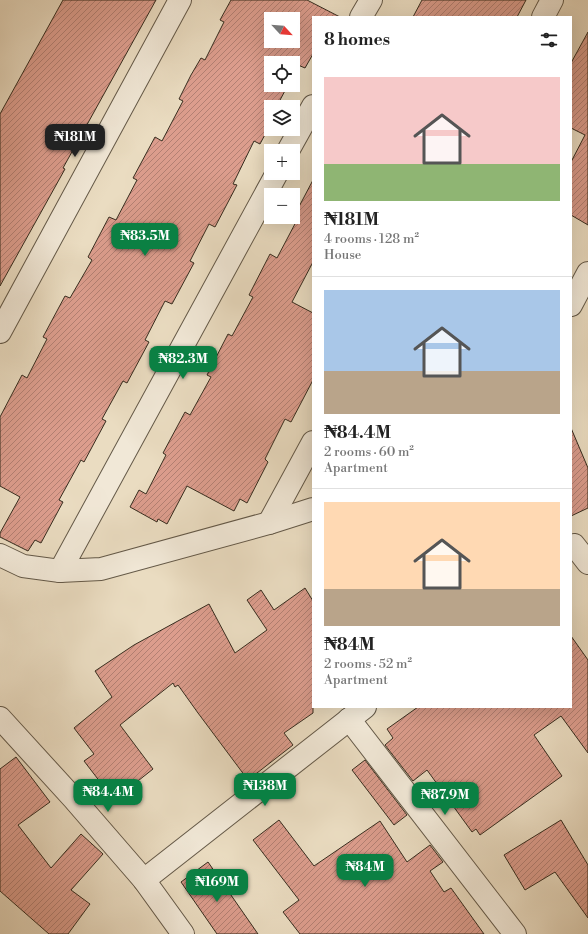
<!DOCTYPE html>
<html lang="en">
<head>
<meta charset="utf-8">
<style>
	:root { --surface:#fff; --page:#f6f6f6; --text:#222; --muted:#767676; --line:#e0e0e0; --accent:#0b8043 }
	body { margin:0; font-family:"Libre Bodoni",serif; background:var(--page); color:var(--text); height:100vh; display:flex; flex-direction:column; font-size:15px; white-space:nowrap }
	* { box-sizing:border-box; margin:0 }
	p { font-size:13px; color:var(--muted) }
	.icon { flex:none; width:22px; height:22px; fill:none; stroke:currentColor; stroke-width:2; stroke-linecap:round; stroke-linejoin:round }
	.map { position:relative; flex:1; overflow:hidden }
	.drawer { position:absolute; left:312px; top:16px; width:260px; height:692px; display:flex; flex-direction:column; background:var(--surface); border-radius:0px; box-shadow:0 4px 16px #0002 }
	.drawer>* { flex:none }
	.needle { width:26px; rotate:116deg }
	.controls { position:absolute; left:264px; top:12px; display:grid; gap:8px }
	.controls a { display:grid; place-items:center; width:36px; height:36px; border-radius:0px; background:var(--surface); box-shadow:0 4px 16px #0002; font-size:20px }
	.price { position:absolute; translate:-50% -34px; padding:0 9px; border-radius:8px; background:var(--accent); color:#fff; font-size:13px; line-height:26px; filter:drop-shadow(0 1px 2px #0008) }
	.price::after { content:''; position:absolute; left:50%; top:24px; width:12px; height:9px; margin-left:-6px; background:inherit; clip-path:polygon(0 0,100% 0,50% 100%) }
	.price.active { background:#222; color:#fff }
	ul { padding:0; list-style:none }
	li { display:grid; align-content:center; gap:8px; height:212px; padding:0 12px }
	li+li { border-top:1px solid var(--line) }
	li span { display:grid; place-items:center; height:124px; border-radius:0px; color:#555 }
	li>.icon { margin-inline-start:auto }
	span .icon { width:72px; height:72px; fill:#fffc; stroke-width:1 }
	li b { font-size:17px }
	h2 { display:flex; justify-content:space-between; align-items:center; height:48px; padding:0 12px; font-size:17px }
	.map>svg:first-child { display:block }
	.building { fill:url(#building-hatch); stroke:#372d1f; fill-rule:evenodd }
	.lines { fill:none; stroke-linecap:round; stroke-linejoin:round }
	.minor-casing { stroke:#645948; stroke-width:24 }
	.minor { stroke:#f1e8d7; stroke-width:22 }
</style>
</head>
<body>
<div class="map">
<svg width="588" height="934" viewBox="0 0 588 934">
	<defs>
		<pattern id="building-hatch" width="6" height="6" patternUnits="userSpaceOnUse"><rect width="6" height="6" fill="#dc9d8d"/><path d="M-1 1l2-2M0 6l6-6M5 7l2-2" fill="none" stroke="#b38073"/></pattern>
	</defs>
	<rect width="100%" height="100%" fill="#eadcc1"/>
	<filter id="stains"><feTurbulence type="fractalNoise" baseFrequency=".005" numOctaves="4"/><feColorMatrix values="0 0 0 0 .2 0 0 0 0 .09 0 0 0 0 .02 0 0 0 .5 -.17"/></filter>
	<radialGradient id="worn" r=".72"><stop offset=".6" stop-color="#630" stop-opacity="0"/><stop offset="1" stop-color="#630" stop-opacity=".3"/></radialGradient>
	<!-- building -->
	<g class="building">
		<path d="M 63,0 L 156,0 L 63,168 L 65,169 L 0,286 L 0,114 Z"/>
		<path d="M 231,0 L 307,0 L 340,17 L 313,17 L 313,54 L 305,68 L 298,65 L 293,75 L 293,63 L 271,63 L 271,85 L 288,85 L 279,102 L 281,103 L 279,107 L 271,107 L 271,122 L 269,127 L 260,144 L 254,141 L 233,184 L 237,185 L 215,227 L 209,224 L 190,261 L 194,263 L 172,304 L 165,301 L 145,340 L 149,342 L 127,383 L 123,381 L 102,419 L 106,421 L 84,462 L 81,460 L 59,500 L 63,502 L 41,543 L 35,540 L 28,551 L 0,537 L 0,533 L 20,497 L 0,486 L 0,417 L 22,375 L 27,378 L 47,339 L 43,337 L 65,296 L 70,298 L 92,260 L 88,257 L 109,217 L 116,220 L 137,180 L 133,178 L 155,137 L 162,141 L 183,101 L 179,99 L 191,75 L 201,58 L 205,60 L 224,22 L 220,20 ZM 271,19 L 293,19 L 293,41 L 271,41 Z"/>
		<path d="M 422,0 L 526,0 L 517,17 L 413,17 Z"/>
		<path d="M 588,32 L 588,225 L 571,215 L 571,162 L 585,135 L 571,128 L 571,63 Z"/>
		<path d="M 313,180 L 313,262 L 292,302 L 313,313 L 313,380 L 291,422 L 285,419 L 265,459 L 268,462 L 247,503 L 240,499 L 234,511 L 187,486 L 167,524 L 158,519 L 157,522 L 130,507 L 139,490 L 146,494 L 166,455 L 163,453 L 185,412 L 190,415 L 211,377 L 207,375 L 228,334 L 232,336 L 253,297 L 249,295 L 270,254 L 277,258 L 297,220 L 293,218 Z"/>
		<path d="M 571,428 L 588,468 L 588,508 L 571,516 Z"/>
		<path d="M 305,588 L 313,601 L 313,713 L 284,733 L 293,745 L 248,780 L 198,713 L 178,685 L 175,687 L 173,683 L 120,725 L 153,769 L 114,800 L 84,761 L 94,754 L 74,728 L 112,697 L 95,671 L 134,645 L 209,604 L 235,653 L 267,630 L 247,600 L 261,590 L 274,610 Z"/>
		<path d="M 571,636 L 588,660 L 588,753 L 561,716 L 534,735 L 562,776 L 480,835 L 476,829 L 472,832 L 427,770 L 413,781 L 385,745 L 393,738 L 387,729 L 418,707 L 571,707 Z"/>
		<path d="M 16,757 L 50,802 L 18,825 L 51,868 L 81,834 L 103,854 L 71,890 L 90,904 L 68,934 L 49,934 L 0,891 L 0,769 Z"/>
		<path d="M 365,760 L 407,815 L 394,825 L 352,770 Z"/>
		<path d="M 279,820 L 314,866 L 380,821 L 407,862 L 430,845 L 443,862 L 430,871 L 444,892 L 451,888 L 484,934 L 300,934 L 283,912 L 299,900 L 253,840 Z"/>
		<path d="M 561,820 L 588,865 L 588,918 L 555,872 L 525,890 L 504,855 Z"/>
		<path d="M 208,862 L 258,934 L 217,934 L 181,882 Z"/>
	</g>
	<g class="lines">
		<!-- minor casing -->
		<g class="minor-casing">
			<g id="minor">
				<path d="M 361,17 L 371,0"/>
				<path d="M 543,17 L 552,0"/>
				<path d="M 288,151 L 313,106"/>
				<path d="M 571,305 L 588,273"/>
				<path d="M 0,332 L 180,0"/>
				<path d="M 269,523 L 313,442"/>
				<path d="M 574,545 L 588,563"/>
				<path d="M 0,555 L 23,566 L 60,571 L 101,569 L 269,523 L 313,509"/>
				<path d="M 60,571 L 277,173"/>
				<path d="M 0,718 L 73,798 L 144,880 L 183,934"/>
				<path d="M 349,719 L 515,934"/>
				<path d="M 144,880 L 365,707"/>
			</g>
		</g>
		<!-- minor -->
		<use href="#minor" class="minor"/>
	</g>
	<rect width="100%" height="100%" filter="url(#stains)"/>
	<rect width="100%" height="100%" fill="url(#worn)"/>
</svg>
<div class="controls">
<a><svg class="needle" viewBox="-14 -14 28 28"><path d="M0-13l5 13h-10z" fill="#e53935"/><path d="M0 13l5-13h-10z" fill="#767676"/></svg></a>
<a><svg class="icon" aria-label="locate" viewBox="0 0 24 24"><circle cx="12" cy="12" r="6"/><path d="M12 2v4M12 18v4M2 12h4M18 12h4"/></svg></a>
<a><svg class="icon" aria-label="layers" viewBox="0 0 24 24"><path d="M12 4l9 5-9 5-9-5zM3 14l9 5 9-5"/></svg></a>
<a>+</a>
<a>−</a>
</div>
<b class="price active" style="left:75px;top:158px">₦181M</b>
<b class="price" style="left:145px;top:257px">₦83.5M</b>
<b class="price" style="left:183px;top:380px">₦82.3M</b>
<b class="price" style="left:265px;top:807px">₦138M</b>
<b class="price" style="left:108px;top:813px">₦84.4M</b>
<b class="price" style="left:445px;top:816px">₦87.9M</b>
<b class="price" style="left:365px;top:888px">₦84M</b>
<b class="price" style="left:217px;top:903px">₦169M</b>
<section class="drawer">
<h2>8 homes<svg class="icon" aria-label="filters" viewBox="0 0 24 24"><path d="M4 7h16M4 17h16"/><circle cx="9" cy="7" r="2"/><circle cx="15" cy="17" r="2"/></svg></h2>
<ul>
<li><span style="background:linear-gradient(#f6c9c9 70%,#8fb573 0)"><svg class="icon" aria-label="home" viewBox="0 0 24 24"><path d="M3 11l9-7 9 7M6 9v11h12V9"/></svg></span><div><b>₦181M</b><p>4 rooms · 128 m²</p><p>House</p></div></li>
<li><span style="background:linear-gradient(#a9c7e8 65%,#b9a48a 0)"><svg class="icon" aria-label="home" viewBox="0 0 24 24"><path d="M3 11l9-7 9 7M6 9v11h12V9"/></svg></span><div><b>₦84.4M</b><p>2 rooms · 60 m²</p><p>Apartment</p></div></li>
<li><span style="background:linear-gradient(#ffd9b3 70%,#b9a48a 0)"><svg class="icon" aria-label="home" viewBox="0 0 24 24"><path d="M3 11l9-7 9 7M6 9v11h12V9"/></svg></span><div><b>₦84M</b><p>2 rooms · 52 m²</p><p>Apartment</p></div></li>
</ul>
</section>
</div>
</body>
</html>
